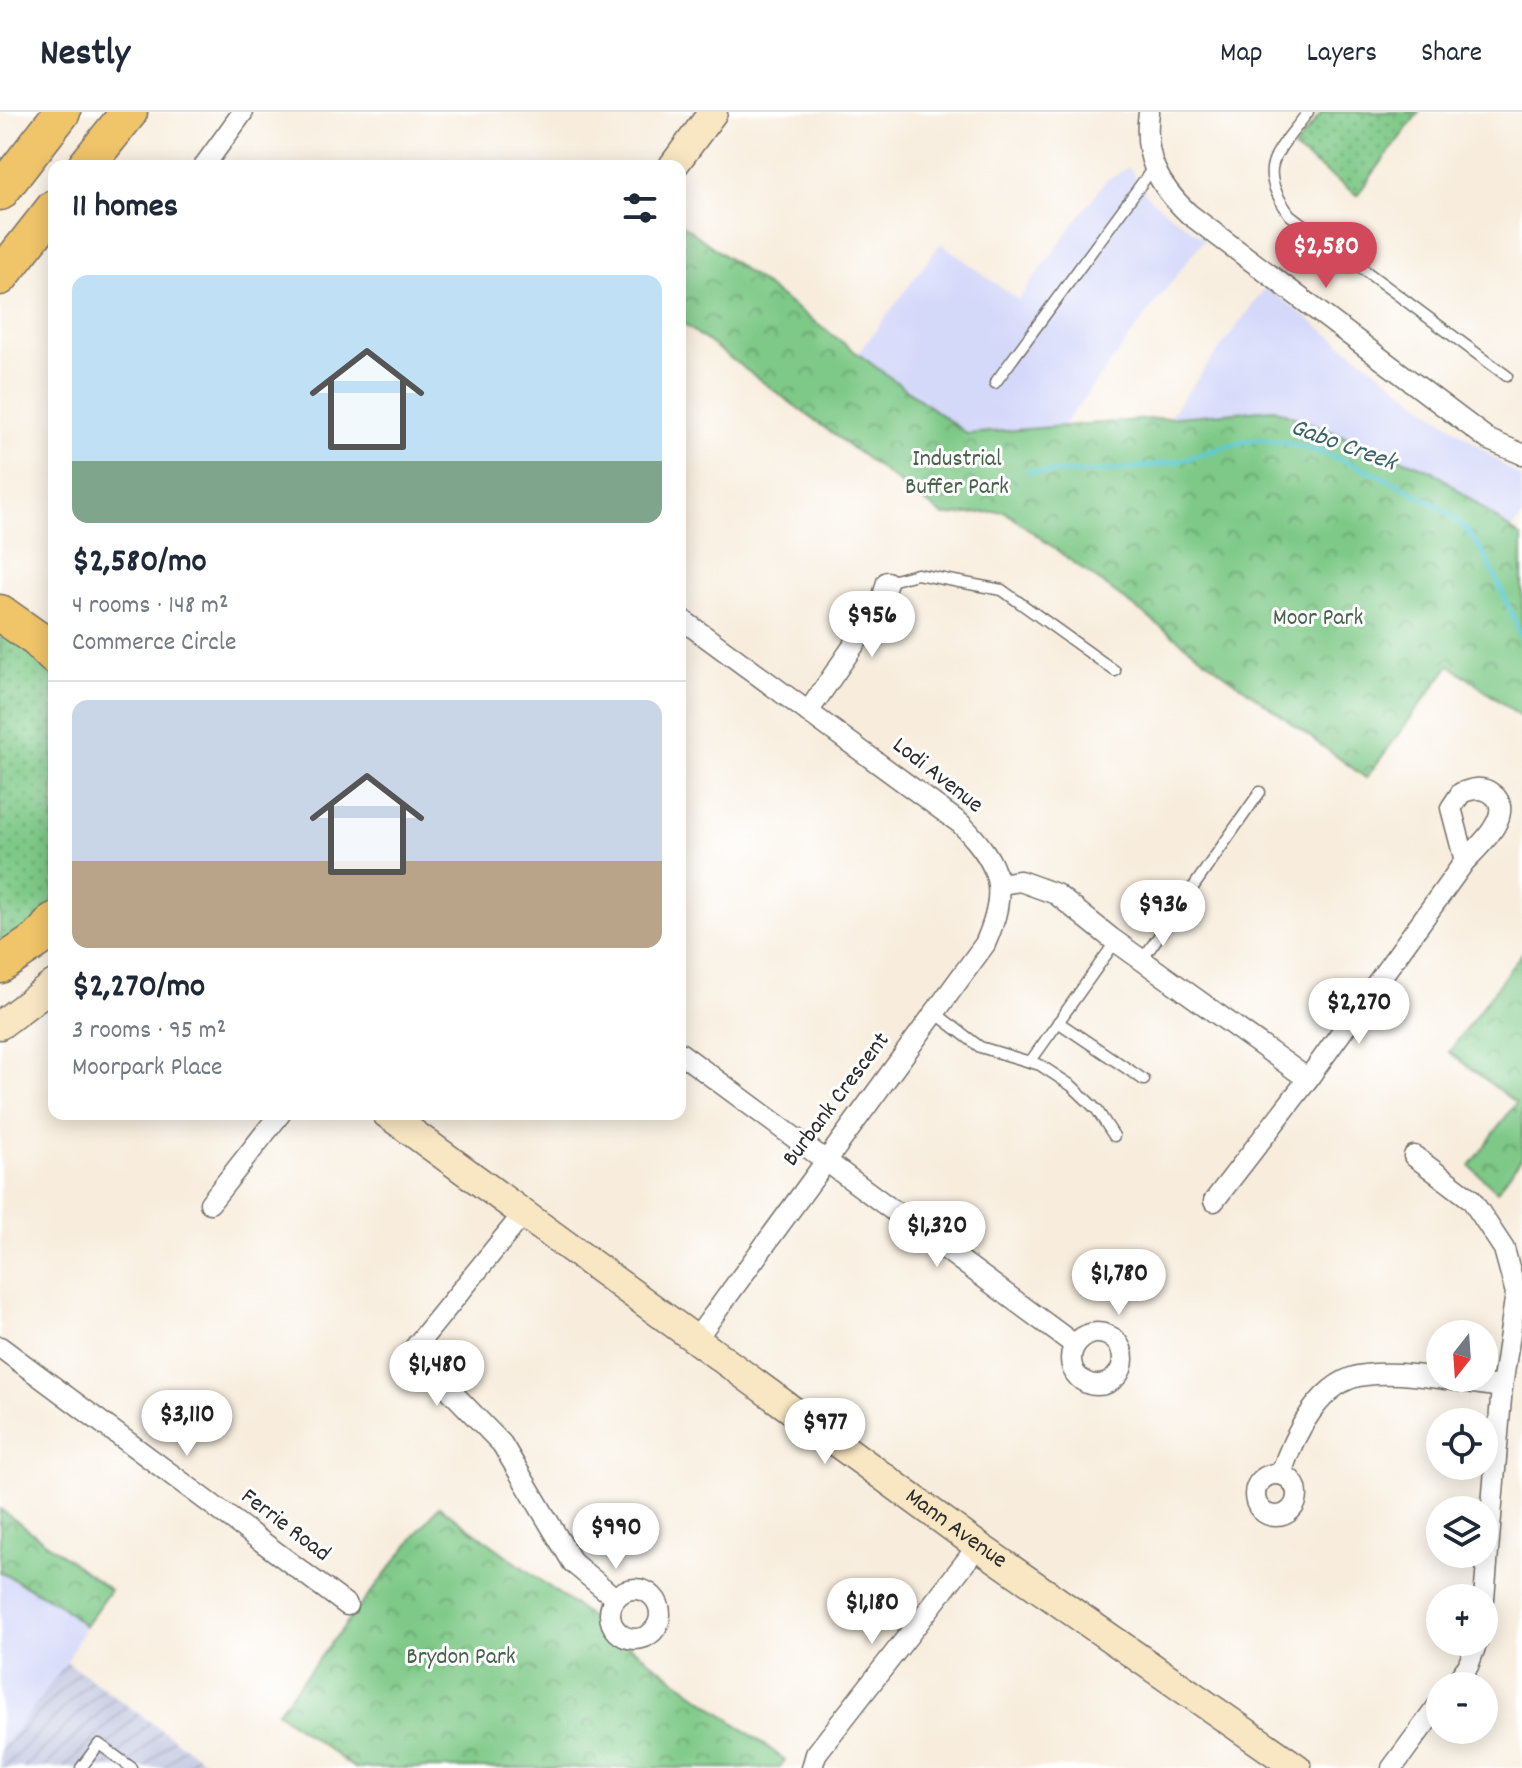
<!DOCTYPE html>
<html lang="en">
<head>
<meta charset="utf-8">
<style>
	:root { --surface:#fff; --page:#f6f6f7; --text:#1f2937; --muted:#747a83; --line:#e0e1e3; --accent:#d1495b }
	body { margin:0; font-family:Dekko,sans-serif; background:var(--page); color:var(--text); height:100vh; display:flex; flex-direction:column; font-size:30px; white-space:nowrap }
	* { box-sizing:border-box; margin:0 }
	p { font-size:26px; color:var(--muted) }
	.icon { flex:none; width:44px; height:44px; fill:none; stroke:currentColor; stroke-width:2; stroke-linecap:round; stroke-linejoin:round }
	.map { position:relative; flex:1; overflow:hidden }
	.side { position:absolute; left:48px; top:48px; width:638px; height:960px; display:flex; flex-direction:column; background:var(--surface); border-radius:16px; box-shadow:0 4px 20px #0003 }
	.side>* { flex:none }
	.needle { width:52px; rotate:197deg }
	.fabs { position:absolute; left:1426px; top:1208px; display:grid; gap:16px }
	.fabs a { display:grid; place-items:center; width:72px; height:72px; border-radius:50%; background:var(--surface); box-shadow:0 4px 20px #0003; font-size:40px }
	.price { position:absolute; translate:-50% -68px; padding:0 18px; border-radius:28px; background:#fff; color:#222; font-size:26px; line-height:52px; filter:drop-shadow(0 2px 4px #0008) }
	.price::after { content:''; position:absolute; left:50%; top:48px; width:24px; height:18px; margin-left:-12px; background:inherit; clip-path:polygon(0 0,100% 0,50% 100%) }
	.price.active { background:var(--accent); color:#fff }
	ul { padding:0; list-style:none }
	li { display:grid; align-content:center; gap:16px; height:424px; padding:0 24px }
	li+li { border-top:2px solid var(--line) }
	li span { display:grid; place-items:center; height:248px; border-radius:16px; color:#555 }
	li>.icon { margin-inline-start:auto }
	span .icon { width:144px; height:144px; fill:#fffc; stroke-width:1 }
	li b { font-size:34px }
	h2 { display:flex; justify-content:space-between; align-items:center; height:96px; padding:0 24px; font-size:34px }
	header { display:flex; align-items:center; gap:48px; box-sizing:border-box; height:112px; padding:0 40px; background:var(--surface); border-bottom:2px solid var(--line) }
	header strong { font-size:38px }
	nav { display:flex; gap:44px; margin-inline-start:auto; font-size:28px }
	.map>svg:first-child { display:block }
	.built { fill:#d4d8f9 }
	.industrial { fill:url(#industrial-furrows) }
	.grass { fill:url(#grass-dots); stroke:#547a59; stroke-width:2 }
	.park { fill:url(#park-crowns); stroke:#547a59; stroke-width:2 }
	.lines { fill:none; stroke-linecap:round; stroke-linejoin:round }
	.stream { stroke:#5dcad2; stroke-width:5 }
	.lane-casing { stroke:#736f69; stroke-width:13 }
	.street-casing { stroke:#736f69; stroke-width:23 }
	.secondary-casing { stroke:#736f69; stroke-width:31 }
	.highway-casing { stroke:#736f69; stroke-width:39 }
	.lane { stroke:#fff; stroke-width:10 }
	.street { stroke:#fff; stroke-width:20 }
	.secondary { stroke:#f9e7c3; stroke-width:28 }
	.highway { stroke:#f0c469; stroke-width:36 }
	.labels { text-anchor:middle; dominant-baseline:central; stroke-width:6; stroke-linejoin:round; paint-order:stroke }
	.park-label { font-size:24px; fill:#48624b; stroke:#fff }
	.street-label { font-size:24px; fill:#2b2b2b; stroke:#fff }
	.water-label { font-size:26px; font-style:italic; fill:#3c6365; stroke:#fff }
</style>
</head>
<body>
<header>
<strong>Nestly</strong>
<nav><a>Map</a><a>Layers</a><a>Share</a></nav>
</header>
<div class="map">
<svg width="1522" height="1656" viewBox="0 0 1522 1656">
	<defs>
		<pattern id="industrial-furrows" width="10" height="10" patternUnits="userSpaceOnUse" patternTransform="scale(2)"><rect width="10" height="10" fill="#bdc3de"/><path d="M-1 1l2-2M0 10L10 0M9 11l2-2" fill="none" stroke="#9a9fb4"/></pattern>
		<pattern id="grass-dots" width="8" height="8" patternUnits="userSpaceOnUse" patternTransform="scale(2)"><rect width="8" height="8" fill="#7ec987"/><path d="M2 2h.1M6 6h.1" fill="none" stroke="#67a36f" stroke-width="1.8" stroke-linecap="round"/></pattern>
		<pattern id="park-crowns" width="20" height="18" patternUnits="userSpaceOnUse" patternTransform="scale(2)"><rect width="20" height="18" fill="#7ec987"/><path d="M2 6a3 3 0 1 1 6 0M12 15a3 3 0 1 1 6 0" fill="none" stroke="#67a36f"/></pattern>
	</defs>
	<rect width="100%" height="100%" fill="#fff"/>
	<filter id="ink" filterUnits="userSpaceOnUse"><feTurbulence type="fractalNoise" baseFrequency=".0125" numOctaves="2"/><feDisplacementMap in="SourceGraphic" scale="16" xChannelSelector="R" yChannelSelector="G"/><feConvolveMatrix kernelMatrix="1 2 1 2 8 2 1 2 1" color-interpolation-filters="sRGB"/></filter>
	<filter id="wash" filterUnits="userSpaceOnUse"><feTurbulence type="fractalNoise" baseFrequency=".006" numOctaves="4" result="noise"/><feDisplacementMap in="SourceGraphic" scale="32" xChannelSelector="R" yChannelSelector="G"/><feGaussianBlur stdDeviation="1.8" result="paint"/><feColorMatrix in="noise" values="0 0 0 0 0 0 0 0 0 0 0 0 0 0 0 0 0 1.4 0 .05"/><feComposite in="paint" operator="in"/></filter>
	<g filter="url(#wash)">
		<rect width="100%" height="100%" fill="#f8eddd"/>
		<!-- built -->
		<g class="built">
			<path d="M 1129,55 L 1150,87 L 1204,127 L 1063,314 L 967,322 L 858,242 L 941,131 L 1018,188 L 1106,68 Z"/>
			<path d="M 1266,175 L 1522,367 L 1522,405 L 1511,418 L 1433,359 L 1168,306 Z"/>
			<path d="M 0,1460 L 57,1491 L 85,1514 L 67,1550 L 0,1639 Z"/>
		</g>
		<!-- industrial -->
		<path class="industrial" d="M 67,1550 L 214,1656 L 0,1656 L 0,1639 Z"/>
		<!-- grass -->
		<g class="grass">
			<path d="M 1322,0 L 1419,0 L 1357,83 L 1294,37 Z"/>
			<path d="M 0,512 L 46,550 L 54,563 L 54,791 L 35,815 L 0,842 Z"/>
		</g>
		<!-- park -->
		<g class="park">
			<path d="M 680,111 L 967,322 L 1274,297 L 1433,359 L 1522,426 L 1522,606 L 1450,553 L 1366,666 L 1004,399 L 944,404 L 680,209 Z"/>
			<path d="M 1522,841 L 1522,1045 L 1497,1079 L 1470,1054 L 1516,991 L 1449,940 Z"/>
			<path d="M 439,1394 L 785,1648 L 779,1656 L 354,1656 L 277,1600 Z"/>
			<path d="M 0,1397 L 110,1478 L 85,1514 L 57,1491 L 0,1460 Z"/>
		</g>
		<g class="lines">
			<!-- stream -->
			<path class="stream" d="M 1028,359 C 1070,364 1131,358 1173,350 C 1202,345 1233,328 1262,328 C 1310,329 1435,381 1466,418 C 1492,448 1506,490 1522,526"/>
		</g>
	</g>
	<g filter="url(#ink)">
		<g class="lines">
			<!-- lane casing -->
			<g class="lane-casing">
				<g id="lane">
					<path d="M 1308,0 C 1277,42 1254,54 1290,103 L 1507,264"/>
					<path d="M 995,271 L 1153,56"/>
					<path d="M 887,470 L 917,462 L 1002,478 L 1115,559"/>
					<path d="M 1142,848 L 1260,680"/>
					<path d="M 934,900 L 980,935 L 1040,953 L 1072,974 L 1097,998 L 1114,1024"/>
					<path d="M 1058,910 L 1144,968"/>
					<path d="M 1030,950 L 1116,829"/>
					<path d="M 81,1656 L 99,1632 L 132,1656"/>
				</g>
			</g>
			<!-- street casing -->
			<g class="street-casing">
				<g id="street">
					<path d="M 1149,0 C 1143,44 1157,72 1189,102 L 1489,328 L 1522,342"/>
					<path d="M 204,54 L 243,0"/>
					<path d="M 680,506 L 961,712 C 1001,753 1009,778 985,832 L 696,1227"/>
					<path d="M 808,600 L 880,495 L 887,470"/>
					<path d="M 999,772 L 1020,769 L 1056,782 L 1111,826 L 1308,967"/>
					<path d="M 680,941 L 1075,1233"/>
					<path d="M 1414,1044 L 1471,1087 L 1504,1137 L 1516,1181 L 1502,1275 L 1484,1487"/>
					<path d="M 1214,1089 L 1302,975 L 1465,749 C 1479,735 1518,699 1491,681 C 1482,674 1471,677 1461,681 L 1451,696 L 1465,749"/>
					<path d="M 210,1091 L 280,1002"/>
					<path d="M 524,1101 L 412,1239 L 502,1332 L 573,1451 L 615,1486"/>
					<circle cx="1097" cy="1247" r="26"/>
					<path d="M 0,1235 L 347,1493"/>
					<circle cx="1276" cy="1383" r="21"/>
					<path d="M 1281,1362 C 1293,1324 1321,1267 1365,1263 C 1407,1258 1460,1270 1502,1275"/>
					<circle cx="635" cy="1502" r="25"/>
					<path d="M 1453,1574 L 1468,1554 L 1477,1530"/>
					<path d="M 812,1656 L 816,1642 L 978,1434"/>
					<path d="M 1392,1656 L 1440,1591"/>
				</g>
			</g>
			<!-- secondary casing -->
			<g class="secondary-casing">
				<g id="secondary">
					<path d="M 673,54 L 713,0"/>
					<path d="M 0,913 L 54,872"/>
					<path id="s1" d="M 387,1002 L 978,1434 L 1297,1656"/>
				</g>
			</g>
			<!-- highway casing -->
			<g class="highway-casing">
				<g id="highway">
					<path d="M 86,54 L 129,0"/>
					<path d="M 0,80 L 62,0"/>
					<path d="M 0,165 L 54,96"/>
					<path d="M 0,501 L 37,527 L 54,544"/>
					<path d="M 0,853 L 39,827 L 54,809"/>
				</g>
			</g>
			<!-- lane -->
			<use href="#lane" class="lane"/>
			<!-- street -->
			<use href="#street" class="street"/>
			<!-- secondary -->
			<use href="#secondary" class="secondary"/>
			<!-- highway -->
			<use href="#highway" class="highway"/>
		</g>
	</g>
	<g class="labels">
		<!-- park labels -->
		<g class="park-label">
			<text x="957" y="348">Industrial<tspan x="957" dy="28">Buffer Park</tspan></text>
			<text x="1318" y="507">Moor Park</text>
			<text x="461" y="1546">Brydon Park</text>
		</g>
		<!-- street labels -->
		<g class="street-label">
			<text transform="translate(937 664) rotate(38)">Lodi Avenue</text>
			<text transform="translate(837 988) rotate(-53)">Burbank Crescent</text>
			<text transform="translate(285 1414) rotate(37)">Ferrie Road</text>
			<text stroke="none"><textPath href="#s1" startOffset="704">Mann Avenue</textPath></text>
		</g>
		<!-- water labels -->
		<g class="water-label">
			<text transform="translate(1343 334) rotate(20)">Gabo Creek</text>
		</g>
	</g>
</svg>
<div class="fabs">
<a><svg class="needle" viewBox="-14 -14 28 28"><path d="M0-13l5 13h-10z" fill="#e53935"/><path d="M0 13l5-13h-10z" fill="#747a83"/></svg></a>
<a><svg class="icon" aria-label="locate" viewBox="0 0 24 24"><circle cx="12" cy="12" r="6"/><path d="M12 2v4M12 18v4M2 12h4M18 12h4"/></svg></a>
<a><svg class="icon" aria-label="layers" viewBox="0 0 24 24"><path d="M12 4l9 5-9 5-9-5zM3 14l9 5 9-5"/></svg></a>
<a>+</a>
<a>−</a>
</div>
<b class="price active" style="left:1326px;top:178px">$2,580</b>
<b class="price" style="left:872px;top:547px">$956</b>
<b class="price" style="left:1163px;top:836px">$936</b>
<b class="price" style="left:1359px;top:934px">$2,270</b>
<b class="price" style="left:937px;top:1157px">$1,320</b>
<b class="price" style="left:1119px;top:1205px">$1,780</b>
<b class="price" style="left:437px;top:1296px">$1,480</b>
<b class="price" style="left:187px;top:1346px">$3,110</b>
<b class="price" style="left:825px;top:1354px">$977</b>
<b class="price" style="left:616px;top:1459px">$990</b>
<b class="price" style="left:872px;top:1534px">$1,180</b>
<section class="side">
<h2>11 homes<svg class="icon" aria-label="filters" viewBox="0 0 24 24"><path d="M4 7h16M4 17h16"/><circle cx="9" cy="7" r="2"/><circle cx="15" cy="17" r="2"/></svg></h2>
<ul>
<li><span style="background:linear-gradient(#bfe0f5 75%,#7fa58c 0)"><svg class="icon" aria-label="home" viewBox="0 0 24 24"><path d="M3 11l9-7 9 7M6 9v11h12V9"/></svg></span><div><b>$2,580/mo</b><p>4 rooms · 148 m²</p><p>Commerce Circle</p></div></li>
<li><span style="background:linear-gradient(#c9d6e8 65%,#b9a48a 0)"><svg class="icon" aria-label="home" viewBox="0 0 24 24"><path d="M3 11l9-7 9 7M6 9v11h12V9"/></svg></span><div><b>$2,270/mo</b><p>3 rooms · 95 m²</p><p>Moorpark Place</p></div></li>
</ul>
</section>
</div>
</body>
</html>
